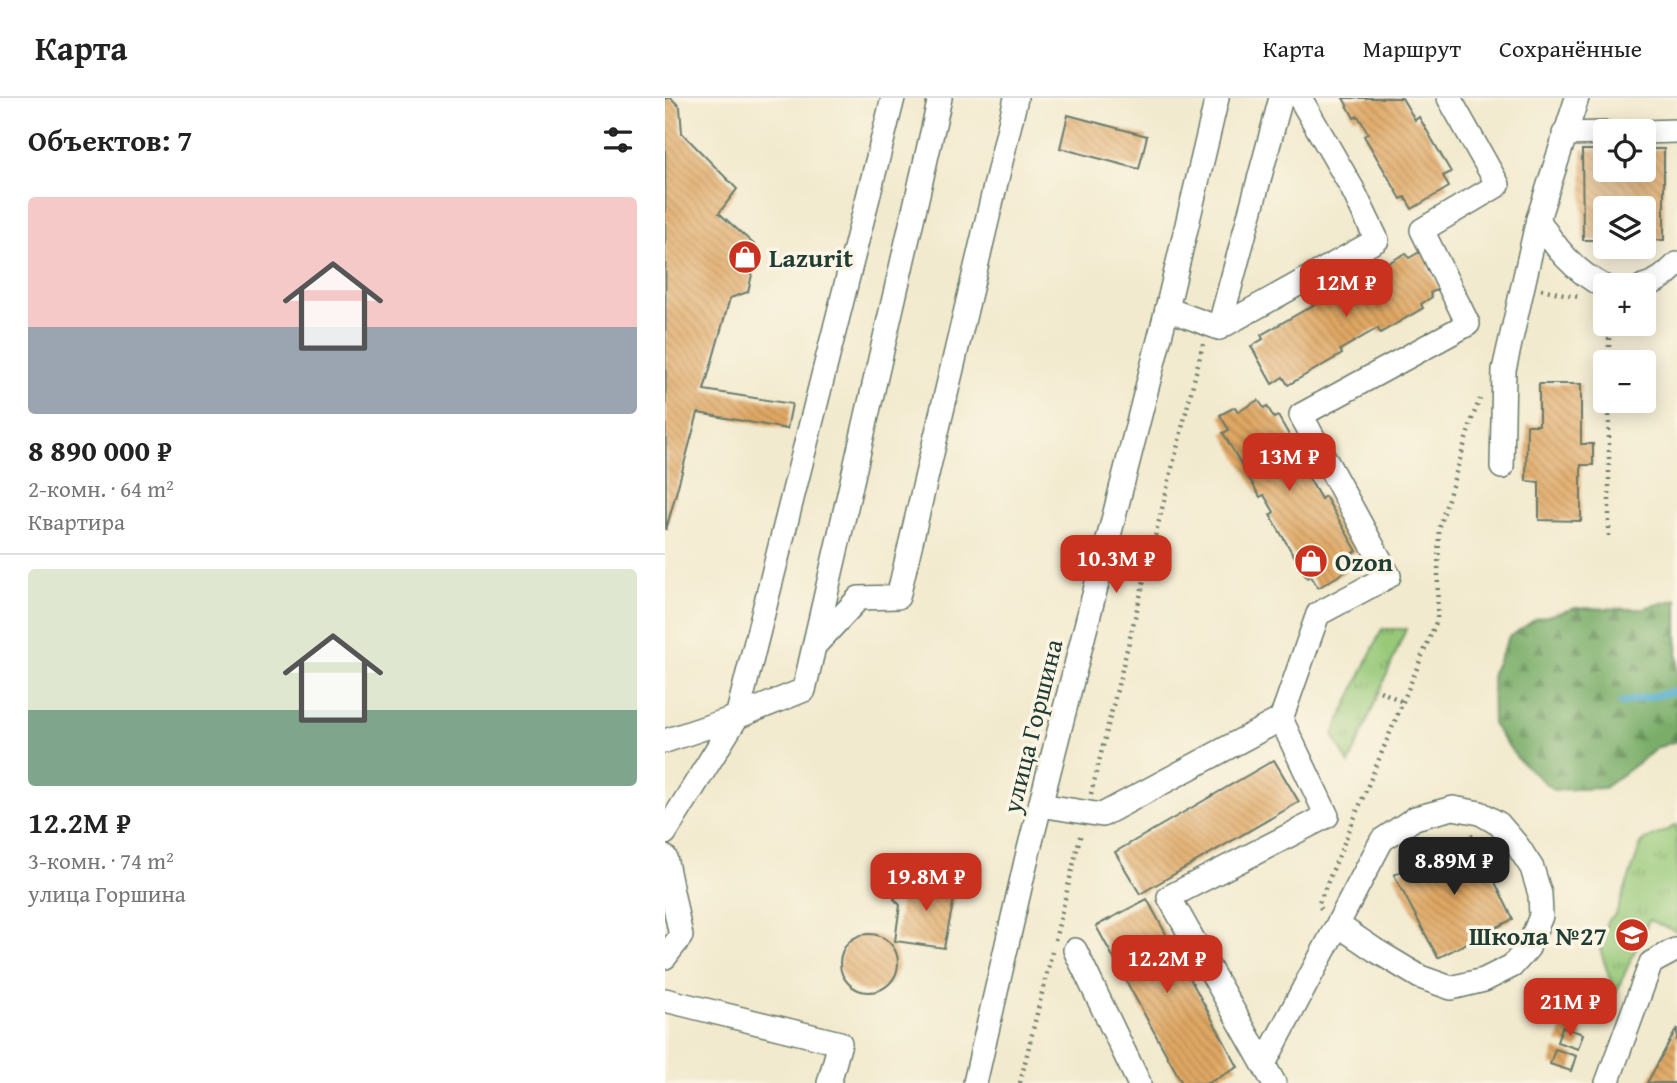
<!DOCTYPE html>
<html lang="ru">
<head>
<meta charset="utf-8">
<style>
	:root { --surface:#fff; --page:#f2f2f2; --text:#222; --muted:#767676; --line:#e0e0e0; --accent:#c8321e }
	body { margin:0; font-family:"Gentium Book Plus",serif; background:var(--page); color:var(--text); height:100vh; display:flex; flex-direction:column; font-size:26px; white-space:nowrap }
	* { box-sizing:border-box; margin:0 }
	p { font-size:23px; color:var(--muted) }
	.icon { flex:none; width:38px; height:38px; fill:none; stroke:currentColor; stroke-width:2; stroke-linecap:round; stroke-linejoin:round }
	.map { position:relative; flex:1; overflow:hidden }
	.side { display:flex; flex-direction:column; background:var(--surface); width:665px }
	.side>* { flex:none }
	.buttons { position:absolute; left:928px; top:21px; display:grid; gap:14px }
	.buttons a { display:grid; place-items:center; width:63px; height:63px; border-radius:7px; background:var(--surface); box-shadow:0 4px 18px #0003; font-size:35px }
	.price { position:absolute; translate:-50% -60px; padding:0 16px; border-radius:14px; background:var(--accent); color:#fff; font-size:23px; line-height:46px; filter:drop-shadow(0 2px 4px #0008) }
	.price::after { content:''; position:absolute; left:50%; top:42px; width:21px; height:16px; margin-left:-10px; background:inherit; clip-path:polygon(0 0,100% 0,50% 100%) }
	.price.selected { background:#222; color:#fff }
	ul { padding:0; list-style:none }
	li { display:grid; align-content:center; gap:14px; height:371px; padding:0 28px }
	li+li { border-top:2px solid var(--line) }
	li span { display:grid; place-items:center; height:217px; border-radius:7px; color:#555 }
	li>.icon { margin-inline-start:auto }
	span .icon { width:126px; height:126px; fill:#fffc; stroke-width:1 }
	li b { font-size:30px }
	h2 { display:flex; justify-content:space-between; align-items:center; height:84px; padding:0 28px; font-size:30px }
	header { display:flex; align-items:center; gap:42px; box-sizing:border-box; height:98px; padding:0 35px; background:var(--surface); border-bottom:2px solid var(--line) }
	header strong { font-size:33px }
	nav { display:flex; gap:38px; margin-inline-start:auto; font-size:24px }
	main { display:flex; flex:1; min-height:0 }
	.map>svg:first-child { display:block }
	.forest { fill:url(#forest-firs); stroke:#4c754e; stroke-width:2 }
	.park { fill:url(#park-tufts); stroke:#5b8356; stroke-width:2 }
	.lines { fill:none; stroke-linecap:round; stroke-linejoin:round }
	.stream { stroke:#53aed1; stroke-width:7 }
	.building { fill:url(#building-back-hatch) }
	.minor-casing { stroke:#697a6a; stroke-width:26 }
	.path { stroke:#697a6a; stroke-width:4.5; stroke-dasharray:2 5; stroke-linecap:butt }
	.minor { stroke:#fff; stroke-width:23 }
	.labels { text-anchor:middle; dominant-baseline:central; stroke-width:7; stroke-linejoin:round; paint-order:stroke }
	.poi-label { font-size:26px; font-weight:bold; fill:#1f3d34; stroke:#fcf5e5; text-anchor:start }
	.street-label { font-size:26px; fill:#1f3d34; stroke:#fcf5e5 }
</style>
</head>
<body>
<header>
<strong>Карта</strong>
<nav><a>Карта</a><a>Маршрут</a><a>Сохранённые</a></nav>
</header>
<main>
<section class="side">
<h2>Объектов: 7<svg class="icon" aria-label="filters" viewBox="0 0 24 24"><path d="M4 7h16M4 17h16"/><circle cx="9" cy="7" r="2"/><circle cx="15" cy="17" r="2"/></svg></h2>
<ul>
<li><span style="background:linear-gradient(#f6c9c9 60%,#9aa5b1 0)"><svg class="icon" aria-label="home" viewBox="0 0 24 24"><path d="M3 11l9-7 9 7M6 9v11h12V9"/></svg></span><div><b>8 890 000 ₽</b><p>2-комн. · 64 m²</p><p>Квартира</p></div></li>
<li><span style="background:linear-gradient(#dfe7d0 65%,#7fa58c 0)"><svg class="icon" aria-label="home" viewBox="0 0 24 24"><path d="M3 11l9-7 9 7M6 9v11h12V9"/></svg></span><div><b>12.2M ₽</b><p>3-комн. · 74 m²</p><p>улица Горшина</p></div></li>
</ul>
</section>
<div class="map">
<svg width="1012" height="985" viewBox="0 0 1012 985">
	<defs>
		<pattern id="forest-firs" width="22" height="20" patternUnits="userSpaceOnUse" patternTransform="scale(1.75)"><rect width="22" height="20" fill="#79ad69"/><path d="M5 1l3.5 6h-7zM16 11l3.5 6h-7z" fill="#638e57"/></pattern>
		<pattern id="park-tufts" width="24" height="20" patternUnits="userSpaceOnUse" patternTransform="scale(1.75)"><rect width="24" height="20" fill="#97c979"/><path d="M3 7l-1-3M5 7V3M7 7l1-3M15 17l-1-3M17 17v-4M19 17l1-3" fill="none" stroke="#7ba464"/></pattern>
		<pattern id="building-back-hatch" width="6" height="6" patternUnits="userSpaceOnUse" patternTransform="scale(1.75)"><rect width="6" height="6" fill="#e0a763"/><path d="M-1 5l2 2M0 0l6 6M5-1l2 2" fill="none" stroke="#b58952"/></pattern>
	</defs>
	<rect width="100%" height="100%" fill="#fcf5e5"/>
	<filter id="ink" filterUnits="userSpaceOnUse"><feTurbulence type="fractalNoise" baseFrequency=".0143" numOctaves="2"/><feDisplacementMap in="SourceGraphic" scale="14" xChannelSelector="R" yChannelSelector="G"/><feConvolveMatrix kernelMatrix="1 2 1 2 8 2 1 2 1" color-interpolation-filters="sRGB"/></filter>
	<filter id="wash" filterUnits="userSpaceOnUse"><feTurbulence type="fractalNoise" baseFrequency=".00686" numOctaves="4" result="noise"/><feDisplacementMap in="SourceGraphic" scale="28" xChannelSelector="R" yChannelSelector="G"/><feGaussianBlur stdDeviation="1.57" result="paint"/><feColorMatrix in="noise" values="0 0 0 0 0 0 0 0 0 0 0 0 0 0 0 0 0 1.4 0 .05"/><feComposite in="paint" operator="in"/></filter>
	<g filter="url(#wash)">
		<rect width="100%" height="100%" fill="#f2eace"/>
		<!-- forest -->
		<path class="forest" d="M 1012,501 L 1012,643 L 994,649 L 939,690 L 888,692 L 853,661 L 828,627 L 827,575 L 844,539 L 871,521 L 911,510 L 975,511 Z"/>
		<!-- park -->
		<g class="park">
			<path d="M 717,531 L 741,531 L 684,666 L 668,637 Z"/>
			<path d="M 1012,727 L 1012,834 L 984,822 L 950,897 L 935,851 L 942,823 L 951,816 L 977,744 Z"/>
		</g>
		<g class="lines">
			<!-- stream -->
			<path class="stream" d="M 956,605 L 1012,593"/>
		</g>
		<g id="blocks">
			<!-- building -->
			<g class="building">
				<path d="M 0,0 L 6,0 L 15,9 L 17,35 L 72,91 L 54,115 L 93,150 L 83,194 L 65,200 L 39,292 L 127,306 L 122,331 L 33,315 L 1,432 Z"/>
				<path d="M 678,0 L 737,0 L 750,22 L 754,19 L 786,74 L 778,78 L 784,89 L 747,111 L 740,99 L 736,101 L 699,38 L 703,35 L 693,18 L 689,20 Z"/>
				<path d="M 403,17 L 482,38 L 474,71 L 395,50 Z"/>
				<path d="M 978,51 L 999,51 L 999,142 L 978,142 L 978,110 L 940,110 L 940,142 L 918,142 L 917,52 L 940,52 L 940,72 L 978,72 Z"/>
				<path d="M 758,152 L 767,167 L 762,170 L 774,191 L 765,195 L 767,199 L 756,206 L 758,210 L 715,235 L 713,230 L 675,252 L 677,256 L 623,287 L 618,279 L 607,286 L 586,248 L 598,241 L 596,237 L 659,201 L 662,205 L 679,195 L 677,191 L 741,155 L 744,160 Z"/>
				<path d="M 874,286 L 916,286 L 916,346 L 928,346 L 928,367 L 916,367 L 916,423 L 874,422 L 874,384 L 861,383 L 862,327 L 874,327 Z"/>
				<path d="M 593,302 L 599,310 L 602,308 L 609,320 L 613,318 L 638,361 L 634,363 L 656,401 L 660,398 L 692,453 L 684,457 L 690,468 L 653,490 L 646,478 L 642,480 L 605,417 L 609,414 L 599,397 L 595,399 L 558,335 L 564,332 L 555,317 L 570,309 L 573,314 Z"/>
				<path d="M 609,662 L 634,704 L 475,796 L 450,754 Z"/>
				<path d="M 807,737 L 848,821 L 773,860 L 729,777 Z"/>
				<path d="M 266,779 L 292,786 L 279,850 L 230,843 L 235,807 L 229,801 L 247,786 Z"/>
				<path d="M 482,801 L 573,969 L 543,985 L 517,985 L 431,828 Z"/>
				<circle cx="204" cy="865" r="29"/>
				<path d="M 897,929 L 918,936 L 913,951 L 892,944 Z"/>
				<path d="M 1012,930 L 1012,985 L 982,985 Z"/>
				<path d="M 890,951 L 911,958 L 906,973 L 885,966 Z"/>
			</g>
		</g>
	</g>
	<g filter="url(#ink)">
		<use href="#blocks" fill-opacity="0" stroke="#697a6a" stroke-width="2"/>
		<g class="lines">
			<!-- minor casing -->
			<g class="minor-casing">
				<g id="minor">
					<path d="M 978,34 L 1012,33"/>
					<path d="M 899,36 L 940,35"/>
					<path d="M 873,121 C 890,150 909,173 940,189"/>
					<path d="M 978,188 C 992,185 1002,176 1012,166"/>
					<path d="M 502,211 L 554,230 L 712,142 L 687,90 L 635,0"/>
					<path d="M 554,230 L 616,0"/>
					<path d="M 837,369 L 839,272 L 873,121 L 912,0"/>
					<path d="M 151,546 L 194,500 L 233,499 L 351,0"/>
					<path d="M 0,643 L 72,619 L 139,592 L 275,0"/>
					<path d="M 375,707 L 437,717 L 616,621"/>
					<path d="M 0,735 L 72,619 L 228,0"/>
					<path d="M 0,759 L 16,838 L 0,859"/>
					<path d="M 410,852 L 474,985"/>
					<path d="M 0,902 L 175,945 L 164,985"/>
					<path d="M 599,966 L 717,742 L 750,720 L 788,710 L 815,715 L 834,726 L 852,747 L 867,770 L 875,796 L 876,818 L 863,850 L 847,868 L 819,882 L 786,890 L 755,879 L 710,852 L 673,827"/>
					<path d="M 310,985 L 362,759 L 502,211 L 552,0"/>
					<path d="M 609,985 L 504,799 L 662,718 L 616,621 L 653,516 L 724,478 L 636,317 L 803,226 L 757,132 L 833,87 L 784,0"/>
					<path d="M 942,985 L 986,865 L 1010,852 L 1012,852"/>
				</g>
			</g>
			<!-- path -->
			<g class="path">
				<path d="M 876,191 L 913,199"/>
				<path d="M 944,226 L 944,264"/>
				<path d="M 944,303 L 944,442"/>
				<path d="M 715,593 L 738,604"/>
				<path d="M 426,696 L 538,246"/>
				<path d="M 656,811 L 654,805 L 772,522 L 774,431 L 808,318 L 815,301"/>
				<path d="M 390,842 L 416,735"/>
				<path d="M 355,985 L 387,854"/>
			</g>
			<!-- minor -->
			<use href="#minor" class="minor"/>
		</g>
	</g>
	<!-- icons -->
	<defs>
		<g id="shop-disc" transform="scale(1.75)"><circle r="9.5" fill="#c8321e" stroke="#fcf5e5"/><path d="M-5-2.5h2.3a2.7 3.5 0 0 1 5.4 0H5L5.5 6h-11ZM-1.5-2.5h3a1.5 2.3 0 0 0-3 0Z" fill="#fff"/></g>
		<g id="school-disc" transform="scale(1.75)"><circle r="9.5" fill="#c8321e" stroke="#fcf5e5"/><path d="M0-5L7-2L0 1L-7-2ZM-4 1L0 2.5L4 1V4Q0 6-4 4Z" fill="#fff"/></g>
	</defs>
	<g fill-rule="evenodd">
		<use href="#shop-disc" x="80" y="159"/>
		<use href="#shop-disc" x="646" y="463"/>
		<use href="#school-disc" x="967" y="837"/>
	</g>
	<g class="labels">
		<!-- poi labels -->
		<g class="poi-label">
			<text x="104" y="159">Lazurit</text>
			<text x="670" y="463">Ozon</text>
			<text x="942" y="837" text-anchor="end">Школа №27</text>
		</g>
		<!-- street labels -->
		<g class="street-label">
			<text transform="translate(367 628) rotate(-76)">улица Горшина</text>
		</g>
	</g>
</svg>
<div class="buttons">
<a><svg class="icon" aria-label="locate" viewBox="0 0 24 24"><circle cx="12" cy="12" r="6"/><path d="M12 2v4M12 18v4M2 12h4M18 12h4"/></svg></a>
<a><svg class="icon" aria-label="layers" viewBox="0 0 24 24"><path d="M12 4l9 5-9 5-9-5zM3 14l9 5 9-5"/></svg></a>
<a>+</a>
<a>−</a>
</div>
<b class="price" style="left:681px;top:221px">12M ₽</b>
<b class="price" style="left:624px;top:395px">13M ₽</b>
<b class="price" style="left:451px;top:497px">10.3M ₽</b>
<b class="price selected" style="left:789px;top:799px">8.89M ₽</b>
<b class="price" style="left:261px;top:815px">19.8M ₽</b>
<b class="price" style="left:502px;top:897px">12.2M ₽</b>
<b class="price" style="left:905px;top:940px">21M ₽</b>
</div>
</main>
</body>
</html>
